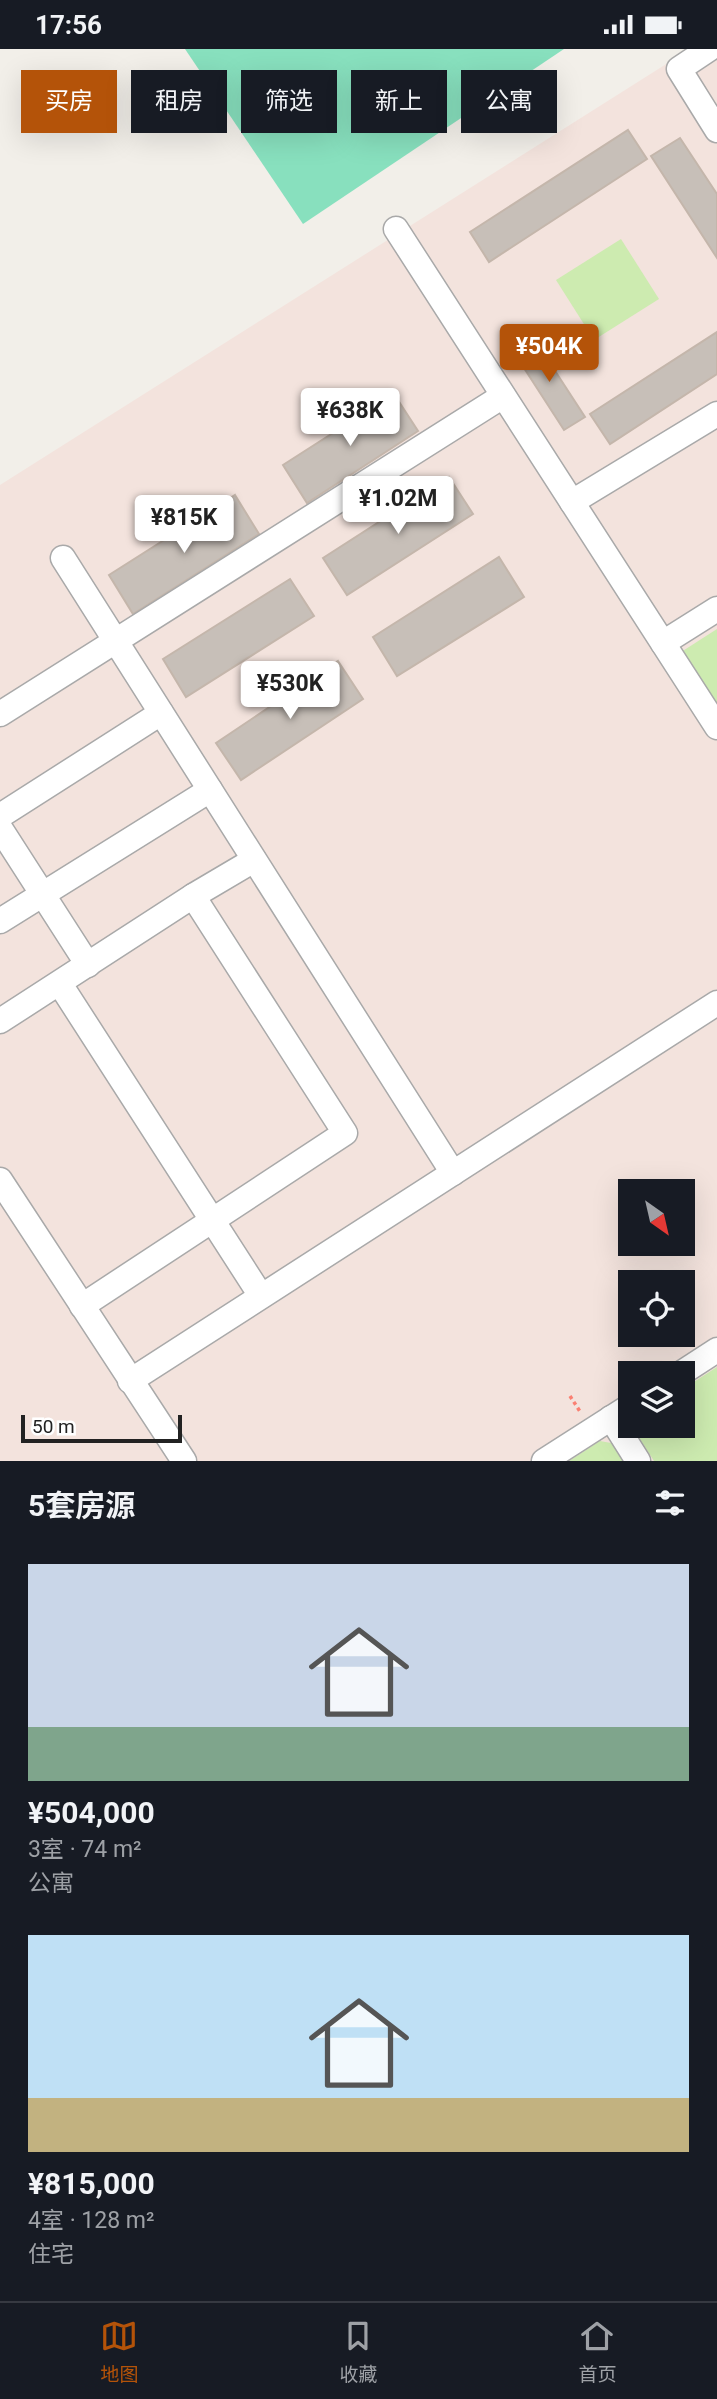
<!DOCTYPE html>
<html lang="zh">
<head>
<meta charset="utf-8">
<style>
	:root { --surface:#171b24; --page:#20242c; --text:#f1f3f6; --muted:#9ea1a6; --line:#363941; --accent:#b45309 }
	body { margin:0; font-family:Roboto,"Noto Sans SC",sans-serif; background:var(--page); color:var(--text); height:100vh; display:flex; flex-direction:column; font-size:26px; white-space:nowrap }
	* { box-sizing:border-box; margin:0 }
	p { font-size:23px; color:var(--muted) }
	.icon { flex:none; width:38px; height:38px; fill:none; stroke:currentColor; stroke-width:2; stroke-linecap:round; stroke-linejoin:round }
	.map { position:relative; height:1412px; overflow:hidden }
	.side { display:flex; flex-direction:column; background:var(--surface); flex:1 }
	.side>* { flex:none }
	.hud { position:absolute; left:21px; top:21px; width:676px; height:63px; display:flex; gap:14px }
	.needle { width:46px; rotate:146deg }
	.fabs { position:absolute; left:618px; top:1130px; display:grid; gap:14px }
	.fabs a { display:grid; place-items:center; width:77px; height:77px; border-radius:0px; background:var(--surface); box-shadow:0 7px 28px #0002; font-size:35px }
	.scale { position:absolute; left:21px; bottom:18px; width:161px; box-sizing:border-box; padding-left:7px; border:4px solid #222; border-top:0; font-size:19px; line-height:24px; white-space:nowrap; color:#222; -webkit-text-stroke:5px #fff; paint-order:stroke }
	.price { position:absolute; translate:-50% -60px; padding:0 16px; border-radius:7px; background:#fff; color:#222; font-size:23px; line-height:46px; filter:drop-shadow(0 2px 4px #0008) }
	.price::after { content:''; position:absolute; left:50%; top:42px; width:21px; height:16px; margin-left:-10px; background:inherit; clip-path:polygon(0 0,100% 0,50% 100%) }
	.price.on { background:var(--accent); color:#fff }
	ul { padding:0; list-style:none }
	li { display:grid; align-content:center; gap:14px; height:371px; padding:0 28px }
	li span { display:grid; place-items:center; height:217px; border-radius:0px; color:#555 }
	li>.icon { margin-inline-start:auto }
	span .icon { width:126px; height:126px; fill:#fffc; stroke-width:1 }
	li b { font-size:30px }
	h2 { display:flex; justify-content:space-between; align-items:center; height:84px; padding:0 28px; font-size:30px }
	.chip { padding:0 24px; border-radius:0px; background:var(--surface); box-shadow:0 7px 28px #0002; font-size:24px; line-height:63px }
	.chip.on { background:var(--accent); color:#fff }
	.status { display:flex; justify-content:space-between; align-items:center; height:49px; padding:0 35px; background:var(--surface); direction:ltr }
	.status svg { height:19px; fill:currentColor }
	.tabs { display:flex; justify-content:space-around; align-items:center; height:98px; border-top:2px solid var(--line); background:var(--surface); font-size:19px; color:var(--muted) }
	.tabs a { display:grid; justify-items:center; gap:4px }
	.tabs .on { color:var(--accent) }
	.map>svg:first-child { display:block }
	.military { fill:#f3e3dd; fill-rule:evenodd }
	.grass { fill:#cdebb0 }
	.pitch { fill:#88e0be }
	.building { fill:#c7bfb8; stroke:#c4b6ab; stroke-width:2 }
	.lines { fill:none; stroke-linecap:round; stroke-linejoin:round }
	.minor-casing { stroke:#a9a9a9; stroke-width:27 }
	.path { stroke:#fa8072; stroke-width:3.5; stroke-dasharray:3.5 3.5; stroke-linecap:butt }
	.minor { stroke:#fff; stroke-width:24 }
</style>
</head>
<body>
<div class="status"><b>17:56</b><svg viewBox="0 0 49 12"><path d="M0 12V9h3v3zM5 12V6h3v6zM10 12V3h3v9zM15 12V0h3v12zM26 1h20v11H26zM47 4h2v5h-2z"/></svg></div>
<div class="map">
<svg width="717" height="1412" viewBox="0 0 717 1412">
	<rect width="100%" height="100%" fill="#f2efe9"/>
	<!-- military -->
	<path class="military" d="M 690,0 L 717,0 L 717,1412 L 0,1412 L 0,436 ZM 630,1143 L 682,1143 L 682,1195 L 630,1195 ZM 630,1234 L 682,1234 L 682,1286 L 630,1286 ZM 630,1325 L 682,1325 L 682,1377 L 630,1377 Z"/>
	<!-- grass -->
	<g class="grass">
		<path d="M 621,190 L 659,250 L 594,291 L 556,231 Z"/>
		<path d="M 717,580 L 717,668 L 678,605 Z"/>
		<path d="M 717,1318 L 717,1412 L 654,1412 L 636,1384 L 637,1377 L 682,1377 L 683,1340 Z"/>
		<path d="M 600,1392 L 611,1394 L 627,1412 L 569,1412 Z"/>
	</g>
	<!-- pitch -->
	<path class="pitch" d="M 185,0 L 564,0 L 303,175 Z"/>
	<!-- building -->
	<g class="building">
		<path d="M 628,81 L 647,110 L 489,213 L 470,183 Z"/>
		<path d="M 680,89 L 717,145 L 717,209 L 651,107 Z"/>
		<path d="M 717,283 L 717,325 L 610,395 L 590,365 Z"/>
		<path d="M 533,288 L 585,368 L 564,381 L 513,302 Z"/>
		<path d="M 394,345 L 418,382 L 307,454 L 283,416 Z"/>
		<path d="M 449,428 L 473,465 L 347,546 L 323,509 Z"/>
		<path d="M 235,446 L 259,485 L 133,565 L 109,526 Z"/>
		<path d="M 499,508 L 524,548 L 397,627 L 373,588 Z"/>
		<path d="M 290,530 L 314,567 L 186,648 L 163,610 Z"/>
		<path d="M 338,612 L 363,650 L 241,731 L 216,694 Z"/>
	</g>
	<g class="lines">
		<!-- minor casing -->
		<g class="minor-casing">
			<g id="minor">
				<path d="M 709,0 L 679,20 L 717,81"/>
				<path d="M 396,180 L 717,678"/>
				<path d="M 572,453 L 717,365"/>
				<path d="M 63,509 L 453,1124"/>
				<path d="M 663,594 L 717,560"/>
				<path d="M 0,665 L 503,347"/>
				<path d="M 0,767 L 161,664"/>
				<path d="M 0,779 L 88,916"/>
				<path d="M 0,872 L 210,741"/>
				<path d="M 60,935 L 261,1247"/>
				<path d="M 0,972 L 193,847 L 254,811"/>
				<path d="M 0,1131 L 184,1412"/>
				<path d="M 82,1257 L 345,1084 L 193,847"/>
				<path d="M 680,1325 L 717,1301"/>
				<path d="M 130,1332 L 717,954"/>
				<path d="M 611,1369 L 638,1412"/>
				<path d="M 544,1412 L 630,1357"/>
			</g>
		</g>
		<!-- path -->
		<path class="path" d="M 570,1347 L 581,1364"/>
		<!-- minor -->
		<use href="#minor" class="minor"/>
	</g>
</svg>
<div class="fabs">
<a><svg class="needle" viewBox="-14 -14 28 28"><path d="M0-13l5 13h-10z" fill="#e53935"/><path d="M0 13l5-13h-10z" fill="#9ea1a6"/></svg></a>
<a><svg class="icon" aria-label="locate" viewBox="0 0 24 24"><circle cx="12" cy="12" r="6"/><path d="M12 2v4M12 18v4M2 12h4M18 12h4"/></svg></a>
<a><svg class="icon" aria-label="layers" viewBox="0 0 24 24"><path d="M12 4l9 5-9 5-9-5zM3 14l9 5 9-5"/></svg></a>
</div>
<div class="scale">50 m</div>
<b class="price on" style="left:549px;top:335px">¥504K</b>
<b class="price" style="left:350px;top:399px">¥638K</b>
<b class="price" style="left:398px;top:487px">¥1.02M</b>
<b class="price" style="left:184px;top:506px">¥815K</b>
<b class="price" style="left:290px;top:672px">¥530K</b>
<div class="hud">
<a class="chip on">买房</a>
<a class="chip">租房</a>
<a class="chip">筛选</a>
<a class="chip">新上</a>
<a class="chip">公寓</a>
</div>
</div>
<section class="side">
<h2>5套房源<svg class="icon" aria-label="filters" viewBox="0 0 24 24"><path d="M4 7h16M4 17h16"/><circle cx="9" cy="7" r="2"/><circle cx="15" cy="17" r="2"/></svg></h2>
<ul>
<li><span style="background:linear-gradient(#c9d6e8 75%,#7fa58c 0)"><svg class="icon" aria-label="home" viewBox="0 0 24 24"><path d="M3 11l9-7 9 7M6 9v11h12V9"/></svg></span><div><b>¥504,000</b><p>3室 · 74 m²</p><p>公寓</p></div></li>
<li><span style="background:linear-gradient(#bfe0f5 75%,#c2b280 0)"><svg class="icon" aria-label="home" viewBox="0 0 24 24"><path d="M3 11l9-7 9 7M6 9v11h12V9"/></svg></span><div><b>¥815,000</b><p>4室 · 128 m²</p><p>住宅</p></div></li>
</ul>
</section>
<nav class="tabs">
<a class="on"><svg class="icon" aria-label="map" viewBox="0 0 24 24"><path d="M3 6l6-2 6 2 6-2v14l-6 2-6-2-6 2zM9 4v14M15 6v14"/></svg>地图</a>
<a><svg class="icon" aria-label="saved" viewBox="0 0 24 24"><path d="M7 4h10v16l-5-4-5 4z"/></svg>收藏</a>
<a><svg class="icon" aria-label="home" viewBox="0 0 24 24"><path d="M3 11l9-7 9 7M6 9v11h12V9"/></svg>首页</a>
</nav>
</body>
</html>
